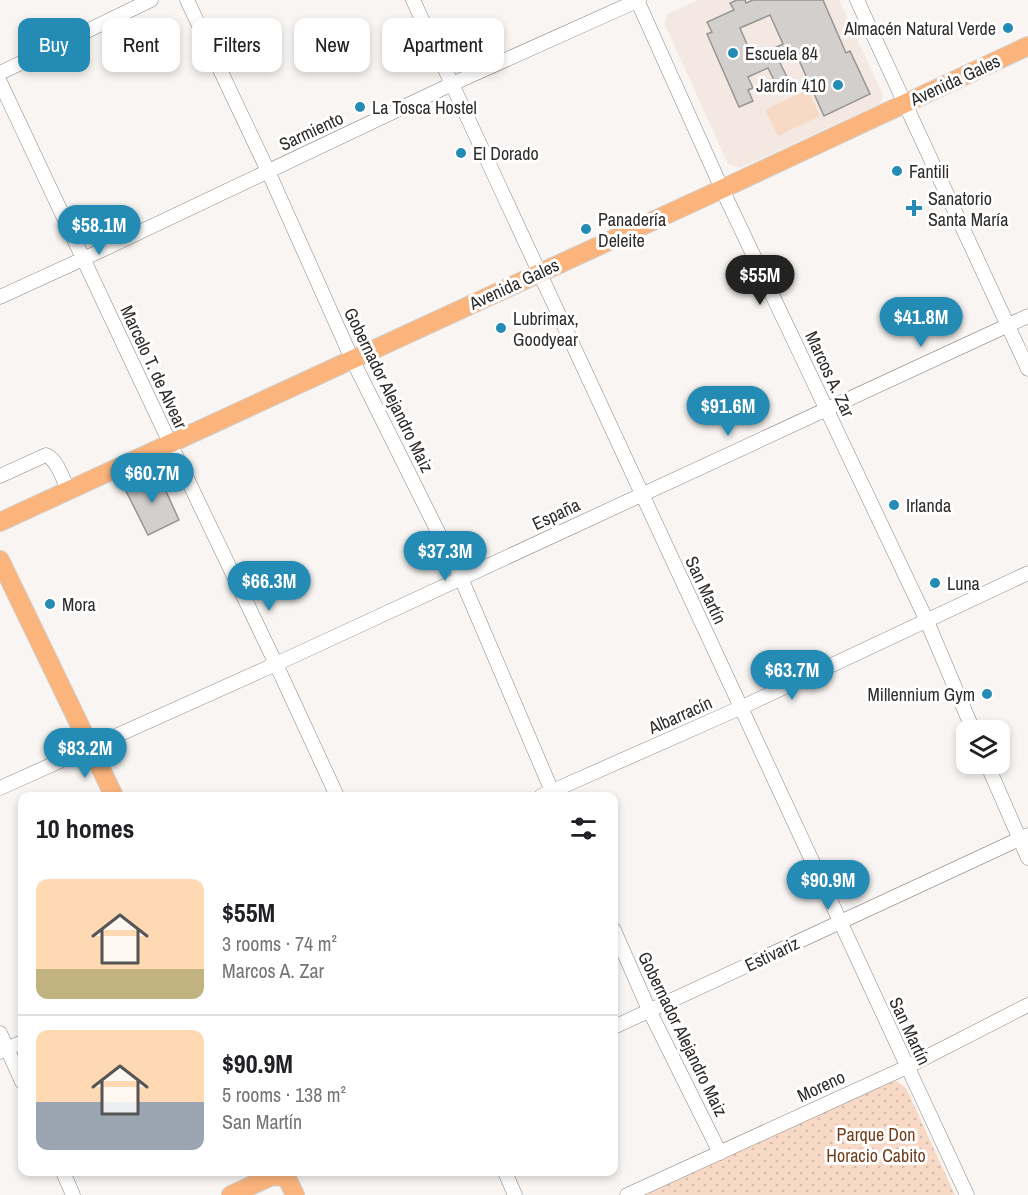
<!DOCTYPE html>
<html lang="en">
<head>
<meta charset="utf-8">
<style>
	:root { --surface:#fff; --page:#f2f2f2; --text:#202124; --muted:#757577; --line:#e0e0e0; --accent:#248bb4 }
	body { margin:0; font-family:"Archivo Narrow",sans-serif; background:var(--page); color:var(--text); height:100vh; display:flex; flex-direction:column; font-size:22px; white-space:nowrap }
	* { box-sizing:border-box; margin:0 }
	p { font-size:20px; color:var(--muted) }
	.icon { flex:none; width:33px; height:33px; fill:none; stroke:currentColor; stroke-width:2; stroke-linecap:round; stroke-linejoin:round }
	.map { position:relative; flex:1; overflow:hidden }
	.details { position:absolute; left:18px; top:792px; width:600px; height:384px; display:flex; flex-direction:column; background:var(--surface); border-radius:12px; box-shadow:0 3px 9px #0003 }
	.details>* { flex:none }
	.guide { position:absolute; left:18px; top:18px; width:600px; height:54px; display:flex; gap:12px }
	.fabs { position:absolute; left:956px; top:720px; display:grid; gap:12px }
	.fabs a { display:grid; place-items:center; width:54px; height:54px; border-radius:12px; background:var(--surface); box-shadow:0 3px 9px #0003; font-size:30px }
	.price { position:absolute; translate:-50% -51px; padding:0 14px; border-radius:21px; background:var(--accent); color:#fff; font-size:20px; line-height:39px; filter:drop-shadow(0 2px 3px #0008) }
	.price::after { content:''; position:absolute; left:50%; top:36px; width:18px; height:14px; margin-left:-9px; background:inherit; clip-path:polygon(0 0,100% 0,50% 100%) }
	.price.active { background:#222; color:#fff }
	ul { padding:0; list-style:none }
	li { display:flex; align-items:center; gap:18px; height:150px; padding:0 18px }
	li+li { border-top:2px solid var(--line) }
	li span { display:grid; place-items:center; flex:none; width:168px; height:120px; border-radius:12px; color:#555 }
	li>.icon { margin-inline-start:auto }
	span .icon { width:72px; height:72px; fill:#fffc; stroke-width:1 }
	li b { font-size:26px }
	h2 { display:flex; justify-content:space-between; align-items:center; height:72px; padding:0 18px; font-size:26px }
	.chip { padding:0 21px; border-radius:12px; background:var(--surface); box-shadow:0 3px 9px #0003; font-size:21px; line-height:54px }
	.chip.active { background:var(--accent); color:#fff }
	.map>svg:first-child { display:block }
	.built { fill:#f4e9e2 }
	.green { fill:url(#green-dots) }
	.pitch { fill:#f8d9c6 }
	.building { fill:#d2cfcc; stroke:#989492; stroke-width:1.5; fill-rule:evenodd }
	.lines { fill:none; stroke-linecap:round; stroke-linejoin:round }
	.minor-casing { stroke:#8b8785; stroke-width:15 }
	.major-casing { stroke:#d1d1d1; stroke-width:20 }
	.minor { stroke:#fff; stroke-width:14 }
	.major { stroke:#fbb47c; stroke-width:18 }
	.poi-dot { fill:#248bb4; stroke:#fff; stroke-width:2 }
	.labels { text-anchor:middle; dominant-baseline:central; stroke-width:6; stroke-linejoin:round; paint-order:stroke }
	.poi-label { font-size:18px; fill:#2f2d2c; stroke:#fff; text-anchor:start }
	.street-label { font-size:18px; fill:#2f2d2c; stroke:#fff }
	.park-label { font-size:18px; fill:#703e1b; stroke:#fff }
</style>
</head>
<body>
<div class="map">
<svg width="1028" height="1195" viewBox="0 0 1028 1195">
	<defs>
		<pattern id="green-dots" width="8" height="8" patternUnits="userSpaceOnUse" patternTransform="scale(1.5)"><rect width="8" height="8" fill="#f8d9c6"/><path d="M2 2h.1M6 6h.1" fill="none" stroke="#d5bbaa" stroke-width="1.8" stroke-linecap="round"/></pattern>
	</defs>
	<rect width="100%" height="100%" fill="#f8f5f2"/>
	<!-- built -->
	<path class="built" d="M 698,0 L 839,0 L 883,95 L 880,104 L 740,168 L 728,164 L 665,25 L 667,14 Z"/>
	<!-- green -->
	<path class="green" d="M 897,1081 L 906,1088 L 955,1195 L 644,1195 L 889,1083 Z"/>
	<!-- pitch -->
	<path class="pitch" d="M 808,89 L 820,116 L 778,136 L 765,110 Z"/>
	<!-- building -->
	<g class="building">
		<path d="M 737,0 L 745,0 L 746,3 L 753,0 L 823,0 L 846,53 L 850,51 L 870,94 L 824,116 L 797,56 L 780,63 L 787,77 L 775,82 L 768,68 L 748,77 L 753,88 L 748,90 L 753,101 L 739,107 L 707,34 L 712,32 L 707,22 L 734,10 L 730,3 ZM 770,15 L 783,44 L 753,58 L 740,28 Z"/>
		<path d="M 153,475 L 163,479 L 167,488 L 165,489 L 179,520 L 148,535 L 125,489 Z"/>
	</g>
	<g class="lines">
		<!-- minor casing -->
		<g class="minor-casing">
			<g id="minor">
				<path d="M 187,0 L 268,171 L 352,359 L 461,578 L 554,796"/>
				<path d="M 413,0 C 598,398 779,798 967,1195"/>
				<path d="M 637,0 L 722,189 L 926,619 L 973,730"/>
				<path d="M 857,0 L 1028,369"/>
				<path d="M 0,73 L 151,0"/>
				<path d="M 0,82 L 170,443 L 276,664 L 337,796"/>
				<path d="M 0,297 L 83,259 L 452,84 L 639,0"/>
				<path d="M 0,476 L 46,455 C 58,460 63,480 68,490"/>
				<path d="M 987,764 L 1028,858"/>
				<path d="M 0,788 L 276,664 L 1028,316"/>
				<path d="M 541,796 L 740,708 L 1028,573"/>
				<path d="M 614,930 L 649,1010 L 720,1153"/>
				<path d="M 614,1027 L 1028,835"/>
				<path d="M 0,1033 L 22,1082"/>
				<path d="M 0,1052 L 22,1042"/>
				<path d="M 63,1172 L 73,1195"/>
				<path d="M 505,1172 L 515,1195"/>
				<path d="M 627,1195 L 907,1067 L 1028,1005"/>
			</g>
		</g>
		<!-- major casing -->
		<g class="major-casing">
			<g id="major">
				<path d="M 0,522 L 722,189 L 1028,46"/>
				<path d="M 0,560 L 114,796"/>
				<path d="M 284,1172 L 295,1195"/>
				<path d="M 231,1195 L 272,1176 L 286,1177"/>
			</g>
		</g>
		<!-- minor -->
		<use href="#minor" class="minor"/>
		<!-- major -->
		<use href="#major" class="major"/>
	</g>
	<!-- markers -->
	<g class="poi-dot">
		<circle cx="1008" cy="28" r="6"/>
		<circle cx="733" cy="53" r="6"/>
		<circle cx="838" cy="85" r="6"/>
		<circle cx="360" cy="107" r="6"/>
		<circle cx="461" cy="153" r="6"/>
		<circle cx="897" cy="171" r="6"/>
		<path d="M911 199h6v6h6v6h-6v6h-6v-6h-6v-6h6z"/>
		<circle cx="586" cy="229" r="6"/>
		<circle cx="501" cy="328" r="6"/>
		<circle cx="894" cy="505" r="6"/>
		<circle cx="935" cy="583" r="6"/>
		<circle cx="50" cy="604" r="6"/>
		<circle cx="987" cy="694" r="6"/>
	</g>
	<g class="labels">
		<!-- poi labels -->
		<g class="poi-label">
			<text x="996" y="28" text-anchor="end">Almacén Natural Verde</text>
			<text x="745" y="53">Escuela 84</text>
			<text x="826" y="85" text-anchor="end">Jardín 410</text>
			<text x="372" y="107">La Tosca Hostel</text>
			<text x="473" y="153">El Dorado</text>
			<text x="909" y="171">Fantili</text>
			<text x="928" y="198">Sanatorio<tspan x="928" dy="21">Santa María</tspan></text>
			<text x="598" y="219">Panadería<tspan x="598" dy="21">Deleite</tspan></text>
			<text x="513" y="318">Lubrimax,<tspan x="513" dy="21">Goodyear</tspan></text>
			<text x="906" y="505">Irlanda</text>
			<text x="947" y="583">Luna</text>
			<text x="62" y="604">Mora</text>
			<text x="975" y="694" text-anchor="end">Millennium Gym</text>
		</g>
		<!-- street labels -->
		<g class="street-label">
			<text transform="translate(955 80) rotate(-25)">Avenida Gales</text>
			<text transform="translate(311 131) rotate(-25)">Sarmiento</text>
			<text transform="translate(514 284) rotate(-25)">Avenida Gales</text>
			<text transform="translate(154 367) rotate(65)">Marcelo T. de Alvear</text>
			<text transform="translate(830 374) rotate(65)">Marcos A. Zar</text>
			<text transform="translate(389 390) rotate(64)">Gobernador Alejandro Maiz</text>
			<text transform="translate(556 514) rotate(-25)">España</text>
			<text transform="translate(706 590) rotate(65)">San Martín</text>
			<text transform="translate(680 715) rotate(-24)">Albarracín</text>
			<text transform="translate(772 954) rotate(-25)">Estivariz</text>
			<text transform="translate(910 1031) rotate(65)">San Martín</text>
			<text transform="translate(683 1034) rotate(64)">Gobernador Alejandro Maiz</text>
			<text transform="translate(821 1086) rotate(-25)">Moreno</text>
		</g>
		<!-- park labels -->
		<g class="park-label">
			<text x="876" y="1134">Parque Don<tspan x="876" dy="21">Horacio Cabito</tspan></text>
		</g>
	</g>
</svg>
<div class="fabs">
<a><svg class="icon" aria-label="layers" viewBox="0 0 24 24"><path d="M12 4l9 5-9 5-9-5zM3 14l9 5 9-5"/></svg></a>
</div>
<b class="price" style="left:99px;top:256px">$58.1M</b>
<b class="price active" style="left:760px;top:306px">$55M</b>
<b class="price" style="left:921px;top:348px">$41.8M</b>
<b class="price" style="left:728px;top:437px">$91.6M</b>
<b class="price" style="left:152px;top:504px">$60.7M</b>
<b class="price" style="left:445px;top:582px">$37.3M</b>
<b class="price" style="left:269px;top:612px">$66.3M</b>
<b class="price" style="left:792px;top:701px">$63.7M</b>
<b class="price" style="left:85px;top:779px">$83.2M</b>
<b class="price" style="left:828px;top:911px">$90.9M</b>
<div class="guide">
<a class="chip active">Buy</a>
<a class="chip">Rent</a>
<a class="chip">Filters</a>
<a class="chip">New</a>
<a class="chip">Apartment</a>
</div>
<section class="details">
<h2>10 homes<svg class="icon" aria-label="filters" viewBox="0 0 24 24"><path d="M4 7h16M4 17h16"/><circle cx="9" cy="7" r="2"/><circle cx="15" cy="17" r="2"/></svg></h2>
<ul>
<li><span style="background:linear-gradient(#ffd9b3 75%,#c2b280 0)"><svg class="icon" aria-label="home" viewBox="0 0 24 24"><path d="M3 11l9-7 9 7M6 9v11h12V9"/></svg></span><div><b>$55M</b><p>3 rooms · 74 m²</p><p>Marcos A. Zar</p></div></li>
<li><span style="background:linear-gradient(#ffd9b3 60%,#9aa5b1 0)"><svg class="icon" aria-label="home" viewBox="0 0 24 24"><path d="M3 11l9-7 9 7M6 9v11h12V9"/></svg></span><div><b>$90.9M</b><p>5 rooms · 138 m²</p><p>San Martín</p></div></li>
</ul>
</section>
</div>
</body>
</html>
